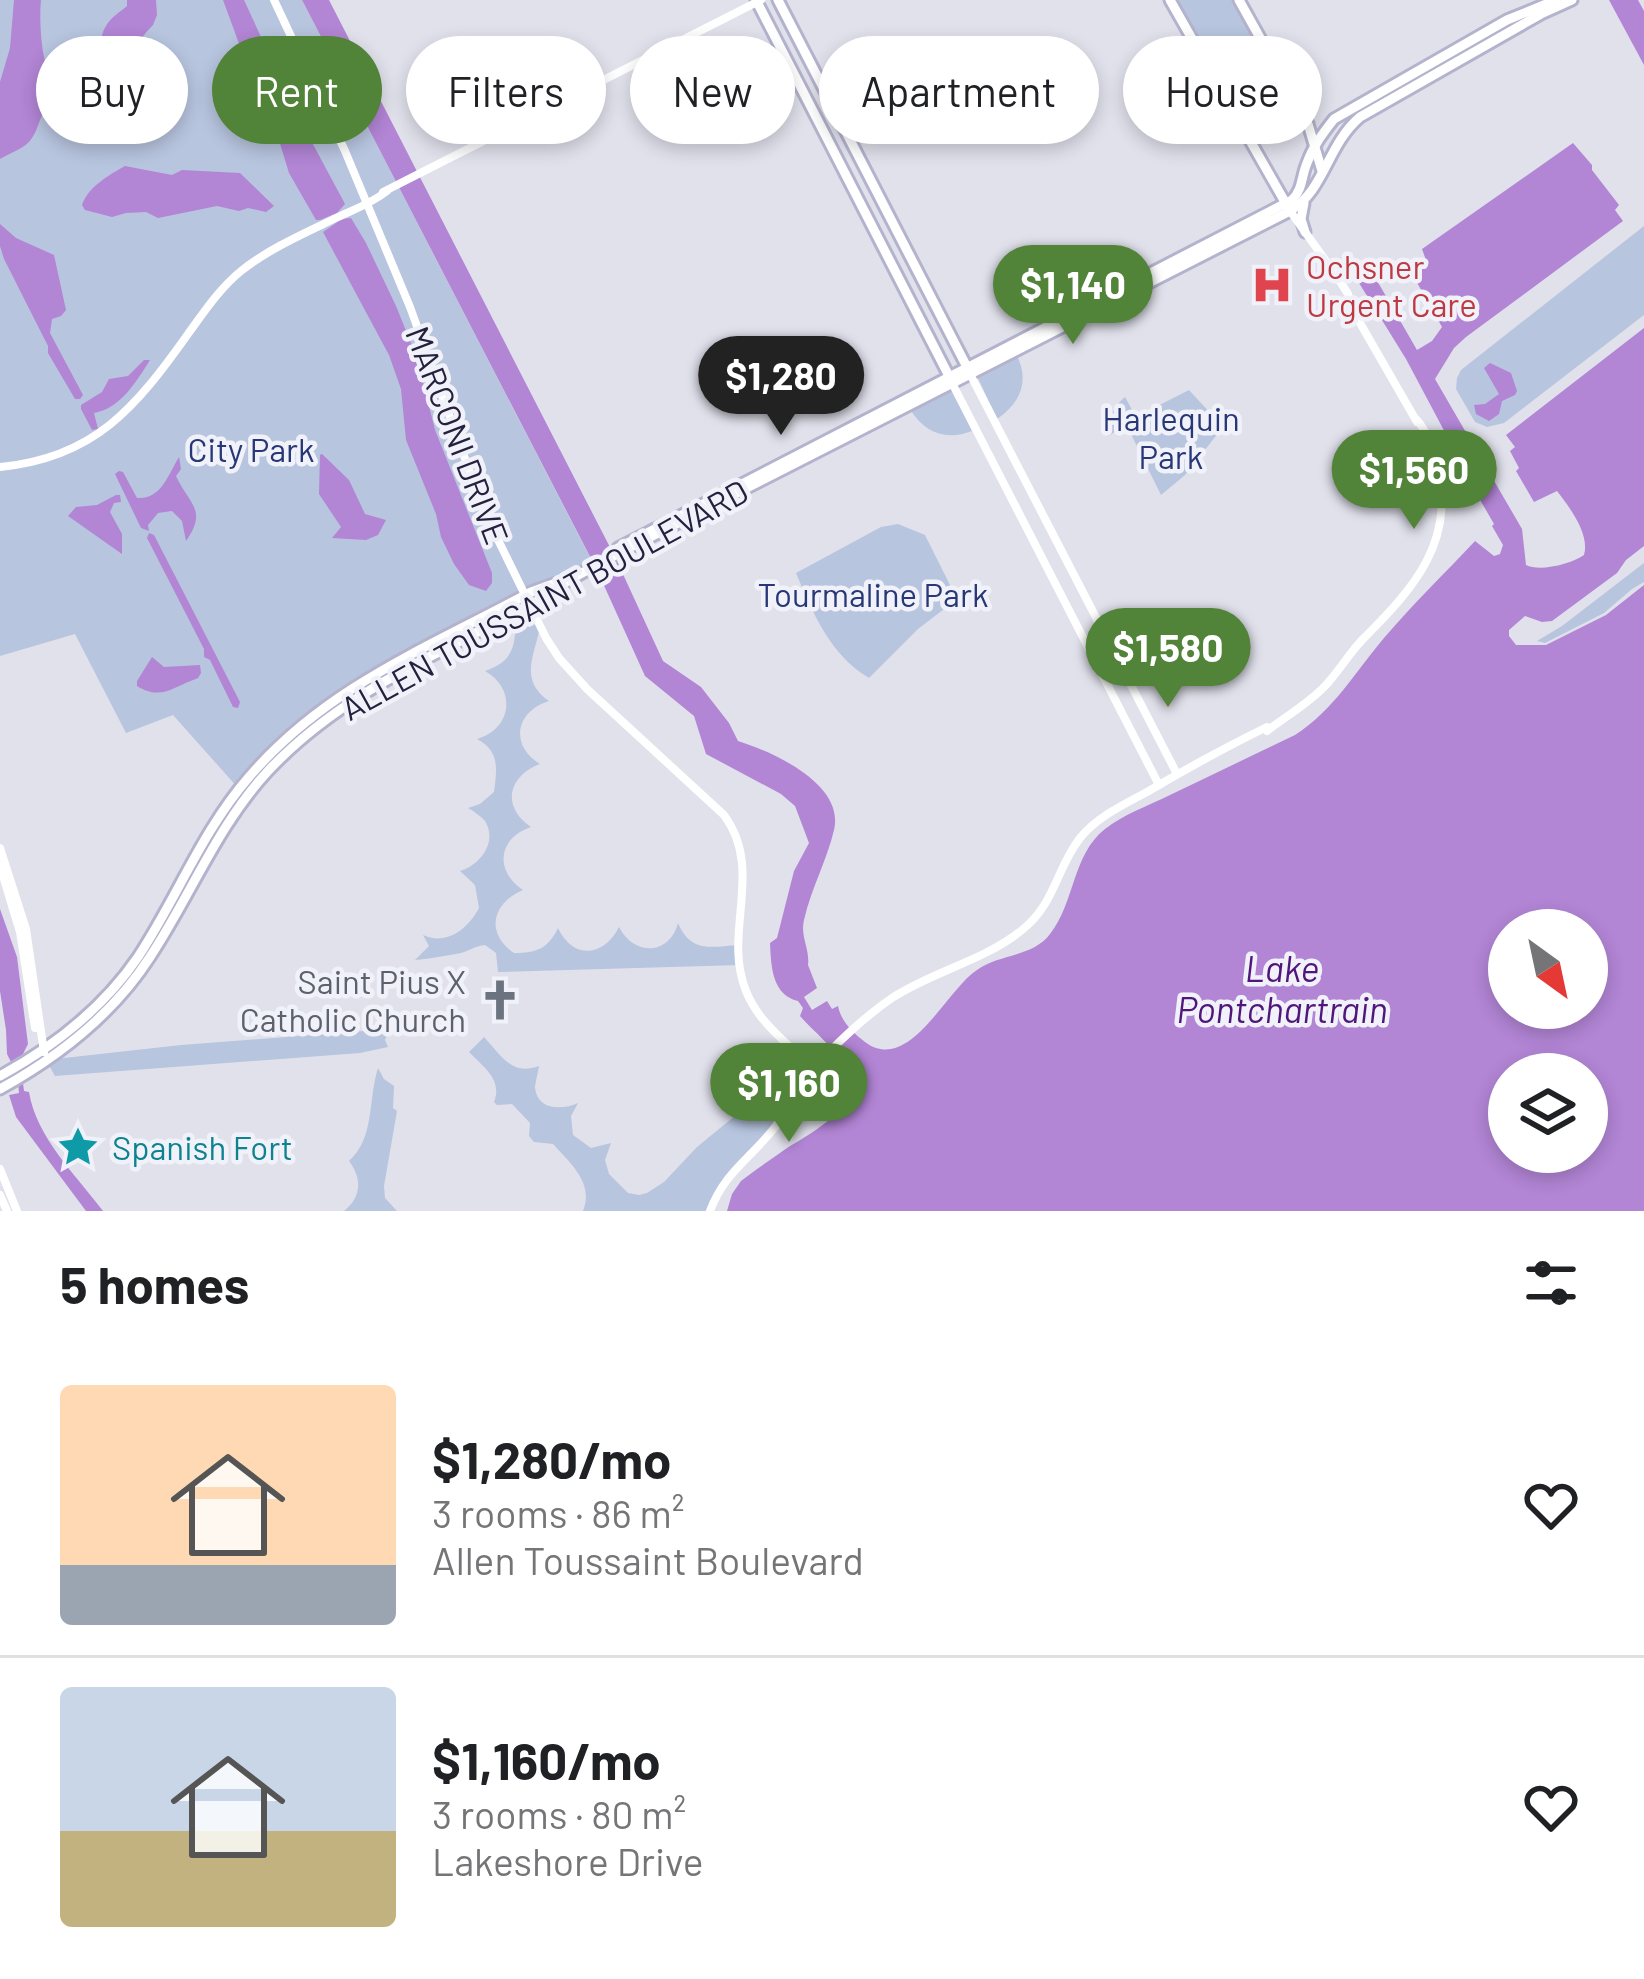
<!DOCTYPE html>
<html lang="en">
<head>
<meta charset="utf-8">
<style>
	:root { --surface:#fff; --page:#f2f2f2; --text:#202124; --muted:#757577; --line:#e0e0e0; --accent:#518338 }
	body { margin:0; font-family:Barlow,sans-serif; background:var(--page); color:var(--text); height:100vh; display:flex; flex-direction:column; font-size:45px; white-space:nowrap }
	* { box-sizing:border-box; margin:0 }
	p { font-size:39px; color:var(--muted) }
	.icon { flex:none; width:66px; height:66px; fill:none; stroke:currentColor; stroke-width:2; stroke-linecap:round; stroke-linejoin:round }
	.map { position:relative; height:1211px; overflow:hidden }
	.panel { display:flex; flex-direction:column; background:var(--surface); flex:1 }
	.panel>* { flex:none }
	.hud { position:absolute; left:36px; top:36px; width:1572px; height:108px; display:flex; gap:24px }
	.needle { width:78px; rotate:147deg }
	.buttons { position:absolute; left:1488px; top:909px; display:grid; gap:24px }
	.buttons a { display:grid; place-items:center; width:120px; height:120px; border-radius:50%; background:var(--surface); box-shadow:0 6px 18px #0003; font-size:60px }
	.price { position:absolute; translate:-50% -102px; padding:0 27px; border-radius:42px; background:var(--accent); color:#fff; font-size:39px; line-height:78px; filter:drop-shadow(0 3px 6px #0008) }
	.price::after { content:''; position:absolute; left:50%; top:72px; width:36px; height:27px; margin-left:-18px; background:inherit; clip-path:polygon(0 0,100% 0,50% 100%) }
	.price.selected { background:#222; color:#fff }
	ul { padding:0; list-style:none }
	li { display:flex; align-items:center; gap:36px; height:300px; padding:0 60px }
	li+li { border-top:3px solid var(--line) }
	li span { display:grid; place-items:center; flex:none; width:336px; height:240px; border-radius:12px; color:#555 }
	li>.icon { margin-inline-start:auto }
	span .icon { width:144px; height:144px; fill:#fffc; stroke-width:1 }
	li b { font-size:51px }
	h2 { display:flex; justify-content:space-between; align-items:center; height:144px; padding:0 60px; font-size:51px }
	.pill { padding:0 42px; border-radius:54px; background:var(--surface); box-shadow:0 6px 18px #0003; font-size:42px; line-height:108px }
	.pill.selected { background:var(--accent); color:#fff }
	.map>svg:first-child { display:block }
	.green { fill:#b8c5df }
	.water { fill:#b285d5; fill-rule:evenodd }
	.lines { fill:none; stroke-linecap:round; stroke-linejoin:round }
	.secondary-casing { stroke:#b4b3cd; stroke-width:15 }
	.tertiary { stroke:#fff; stroke-width:8 }
	.secondary { stroke:#fff; stroke-width:9 }
	.labels { text-anchor:middle; dominant-baseline:central; stroke-width:9; stroke-linejoin:round; paint-order:stroke }
	.health-label { font-size:33px; fill:#be3a42; stroke:#f1f2f9; text-anchor:start }
	.park-label { font-size:33px; fill:#283877; stroke:#f1f2f9 }
	.street-label { font-size:33px; fill:#24203e; stroke:#f1f2f9 }
	.worship-label { font-size:33px; fill:#5b616d; stroke:#f1f2f9; text-anchor:end }
	.culture-label { font-size:33px; fill:#0d838f; stroke:#f1f2f9; text-anchor:start }
	.water-label { font-size:36px; font-style:italic; fill:#51167d; stroke:#f1f2f9 }
</style>
</head>
<body>
<div class="map">
<svg width="1644" height="1211" viewBox="0 0 1644 1211">
	<rect width="100%" height="100%" fill="#e1e1ec"/>
	<!-- green -->
	<g class="green">
		<path d="M 0,0 L 302,0 L 591,559 L 583,568 L 568,577 L 327,704 L 239,789 L 173,715 L 126,733 L 75,634 L 0,656 Z"/>
		<path d="M 1175,0 L 1235,0 L 1274,69 L 1228,95 Z"/>
		<path d="M 1644,226 L 1644,315 L 1504,423 L 1487,427 L 1475,422 L 1456,389 L 1457,378 L 1461,370 Z"/>
		<path d="M 1016,354 C 1030,380 1021,403 997,419 L 977,376 Z"/>
		<path d="M 947,390 L 952,391 L 972,431 C 946,441 924,433 910,409 Z"/>
		<path d="M 1189,390 L 1223,427 L 1185,475 L 1161,495 L 1128,428 L 1125,426 L 1108,436 C 1109,421 1113,406 1125,397 L 1136,417 Z"/>
		<path d="M 898,524 L 925,535 L 957,599 L 918,629 L 869,678 C 831,656 812,612 796,573 L 881,527 Z"/>
		<path d="M 1644,563 L 1644,582 L 1632,589 L 1604,613 L 1545,643 L 1537,641 L 1562,626 Z"/>
		<path d="M 529,606 L 540,627 C 534,657 519,680 549,701 C 516,711 509,745 540,764 C 508,776 501,807 531,827 C 498,838 494,871 523,890 C 492,903 485,933 514,953 C 536,953 548,949 558,928 C 573,960 604,957 619,927 C 634,956 669,956 678,923 C 691,953 710,947 739,945 L 740,965 L 498,972 L 496,953 L 485,945 C 473,946 467,953 456,954 C 442,956 428,959 415,960 L 429,946 L 423,935 C 446,946 468,929 479,908 L 475,885 L 460,871 C 480,865 498,842 485,821 C 482,817 472,810 468,808 L 480,804 L 494,792 C 497,769 500,751 477,739 C 512,729 517,689 485,671 C 518,660 514,641 517,612 Z"/>
		<path d="M 389,1029 L 385,1040 L 388,1047 L 360,1053 L 55,1076 L 46,1060 L 181,1045 Z"/>
		<path d="M 484,1037 C 502,1056 511,1076 539,1066 C 539,1067 535,1086 535,1087 C 537,1111 563,1110 578,1103 L 571,1116 L 573,1135 L 591,1148 L 611,1143 L 605,1160 L 609,1174 L 628,1193 L 639,1195 L 647,1193 L 664,1182 L 697,1147 L 758,1097 L 796,1059 L 806,1069 C 794,1088 784,1109 770,1127 C 745,1159 724,1171 707,1211 L 583,1211 C 594,1183 571,1164 553,1144 L 534,1142 L 529,1136 L 530,1123 L 512,1104 L 497,1105 L 494,1102 C 503,1079 483,1067 469,1052 Z"/>
		<path d="M 378,1068 L 384,1079 L 394,1086 L 393,1108 L 397,1111 L 384,1186 L 385,1198 L 397,1211 L 344,1211 C 362,1197 362,1178 349,1161 C 375,1138 368,1099 378,1068 Z"/>
	</g>
	<!-- water -->
	<g class="water">
		<path d="M 14,0 L 41,0 C 39,17 41,63 51,75 C 54,80 64,82 68,82 C 75,83 82,83 87,79 C 104,67 96,41 106,26 C 111,17 120,12 127,6 L 127,0 L 156,0 L 157,15 L 153,25 C 136,42 107,88 88,96 C 75,102 63,97 51,105 C 38,115 40,127 32,138 C 26,148 10,153 0,159 L 0,82 L 10,48 Z"/>
		<path d="M 223,0 L 244,0 L 261,37 L 294,95 L 307,133 L 345,204 L 337,213 L 320,220 L 316,220 L 289,173 L 274,124 L 259,98 Z"/>
		<path d="M 302,0 L 329,0 L 616,559 L 663,661 L 701,687 L 729,723 L 738,741 C 773,752 845,784 834,830 C 827,860 811,889 804,920 C 800,936 810,949 808,965 L 817,988 L 804,997 L 812,1010 L 827,1001 L 832,1009 L 838,1006 C 841,1021 852,1032 865,1042 C 909,1075 946,990 977,970 C 999,954 1033,957 1050,934 C 1075,902 1072,855 1105,829 C 1124,814 1148,806 1170,795 C 1212,775 1253,755 1295,735 C 1334,710 1355,672 1384,638 C 1413,604 1445,573 1475,541 L 1494,556 L 1500,554 L 1503,545 L 1492,526 L 1494,524 L 1479,498 L 1474,497 L 1444,441 L 1448,438 L 1406,359 L 1351,270 L 1357,267 L 1360,270 L 1368,265 L 1417,350 L 1432,341 L 1442,327 L 1411,272 L 1427,263 L 1422,249 L 1573,143 L 1592,165 L 1592,170 L 1619,205 L 1615,210 L 1623,221 L 1466,337 L 1454,348 L 1435,379 L 1522,529 L 1526,565 C 1540,572 1571,564 1584,555 C 1590,534 1570,508 1557,491 L 1534,502 L 1516,471 L 1519,468 L 1510,451 L 1515,447 L 1506,435 L 1644,328 L 1644,546 L 1626,560 L 1617,573 L 1552,621 L 1542,622 L 1525,616 L 1509,630 L 1509,636 L 1516,645 L 1546,645 L 1606,615 L 1644,585 L 1644,1211 L 727,1211 L 732,1194 L 741,1181 C 756,1169 772,1159 787,1148 C 814,1131 865,1106 844,1066 C 834,1047 814,1032 800,1016 L 803,1008 L 798,1001 C 773,995 771,969 770,943 L 777,938 L 794,871 L 809,843 L 795,806 L 781,794 L 706,754 L 694,716 L 645,676 L 597,570 ZM 1509,930 L 1587,930 L 1587,1008 L 1509,1008 ZM 1509,1074 L 1587,1074 L 1587,1152 L 1509,1152 Z"/>
		<path d="M 1609,0 L 1638,0 L 1644,11 L 1644,65 Z"/>
		<path d="M 125,166 L 172,175 L 182,170 L 240,173 L 274,206 L 266,212 L 248,208 L 239,211 L 217,206 L 158,218 L 146,212 L 126,213 L 112,217 L 85,210 L 82,205 C 88,187 109,175 125,166 Z"/>
		<path d="M 351,218 L 366,243 L 396,306 L 417,358 L 435,430 L 492,573 L 492,583 L 486,591 L 469,585 L 454,564 L 441,537 L 436,514 L 406,440 L 401,389 L 389,355 L 323,232 L 342,219 Z"/>
		<path d="M 0,224 L 16,238 L 54,255 L 66,310 L 61,316 L 52,319 L 50,333 L 83,395 L 80,399 L 75,399 L 48,353 L 48,346 L 4,259 L 0,246 Z"/>
		<path d="M 144,360 L 150,360 C 136,382 121,408 94,413 L 98,429 L 92,430 L 81,409 L 81,405 L 102,392 L 109,379 L 128,376 Z"/>
		<path d="M 1490,363 L 1511,373 L 1517,391 L 1515,395 L 1502,401 L 1499,414 L 1489,421 L 1476,414 L 1474,405 L 1485,404 L 1499,394 L 1484,368 Z"/>
		<path d="M 322,454 L 349,480 L 365,514 L 386,520 L 378,535 L 366,540 L 332,538 L 341,527 L 319,494 L 320,455 Z"/>
		<path d="M 179,457 L 181,469 L 176,476 C 189,504 208,510 186,541 L 182,521 L 172,511 L 158,513 L 148,525 L 149,531 L 141,528 L 115,474 L 119,471 L 123,472 L 137,498 C 161,500 168,475 179,457 Z"/>
		<path d="M 116,495 L 120,495 L 121,502 L 114,503 L 110,512 L 122,534 L 122,554 L 68,516 L 76,507 L 97,505 Z"/>
		<path d="M 149,533 L 154,535 L 240,702 L 238,708 L 233,707 L 210,660 L 204,657 L 204,649 L 147,538 Z"/>
		<path d="M 152,657 L 164,667 L 200,665 L 201,673 L 198,678 C 173,687 161,701 137,686 L 137,681 Z"/>
		<path d="M 0,909 L 17,957 L 28,1044 L 20,1060 L 24,1091 L 29,1092 C 36,1137 76,1175 103,1211 L 86,1211 L 16,1117 L 9,1095 L 19,1093 L 16,1063 L 12,1064 L 7,1054 L 6,1030 L 0,991 Z"/>
	</g>
	<g class="lines">
		<!-- secondary casing -->
		<g class="secondary-casing">
			<g id="secondary">
				<path d="M 756,0 L 950,378"/>
				<path d="M 778,0 L 968,369"/>
				<path d="M 1170,0 L 1289,209"/>
				<path d="M 1239,0 L 1308,124 L 1322,171"/>
				<path d="M 1304,203 L 1301,219 L 1305,232"/>
				<path d="M 618,548 L 1292,200 C 1303,189 1301,177 1307,163 C 1313,146 1323,133 1334,119 L 1507,20 L 1556,0"/>
				<path d="M 0,1076 C 53,1047 104,1007 138,957 C 177,898 202,831 249,777 C 326,687 429,647 531,592 L 556,583"/>
				<path d="M 0,1089 C 58,1057 114,1013 150,957 C 191,895 217,826 268,771 C 341,693 438,654 530,605 C 542,600 551,591 561,585 C 579,574 599,564 617,554 L 1290,211 C 1325,190 1327,145 1360,117 L 1541,14 L 1572,0"/>
			</g>
		</g>
		<!-- tertiary -->
		<g class="tertiary">
			<path d="M 274,0 L 345,151 L 410,307 L 484,511 L 546,638 L 559,658 L 587,689 L 724,815 C 765,871 722,932 746,991 C 759,1024 790,1045 814,1070"/>
			<path d="M 383,192 L 761,0"/>
			<path d="M 1290,211 L 1336,275 L 1348,294 L 1356,316 L 1417,422"/>
			<path d="M 970,374 L 1177,774"/>
			<path d="M 952,383 L 1159,785"/>
			<path d="M 0,467 C 95,458 136,407 188,334 C 204,312 220,288 241,271 C 270,248 305,233 338,217 C 355,209 372,203 387,191"/>
			<path d="M 1267,731 C 1286,716 1308,704 1325,686 C 1340,670 1351,650 1366,636 C 1414,588 1455,541 1438,469 C 1434,451 1428,432 1416,419"/>
			<path d="M 0,848 L 26,929 L 44,1052"/>
			<path d="M 0,866 L 20,932 L 35,1028"/>
			<path d="M 0,1169 L 17,1211"/>
			<path d="M 0,1195 L 7,1211"/>
			<path d="M 710,1211 C 724,1174 747,1161 771,1132 C 786,1114 798,1092 812,1072 C 831,1047 867,1015 892,998 C 933,971 984,961 1022,930 C 1055,904 1056,869 1080,838 C 1097,817 1123,805 1147,792 C 1186,769 1226,747 1267,727 L 1270,728"/>
		</g>
		<!-- secondary -->
		<use href="#secondary" class="secondary"/>
	</g>
	<!-- icons -->
	<defs>
		<g id="hospital-bare" transform="scale(3.24)"><path d="M-5-5h3v3.5h4V-5h3V5h-3V1.5h-4V5h-3Z" fill="#e0444e" stroke="#f1f2f9" stroke-width="2.5" paint-order="stroke"/></g>
		<g id="church-bare" transform="scale(3.24)"><path d="M-1.2-6h2.4v3.5h3.3v2.4h-3.3V6h-2.4V-.1h-3.3v-2.4h3.3Z" fill="#6b7280" stroke="#f1f2f9" stroke-width="2.5" paint-order="stroke"/></g>
		<g id="sight-bare" transform="scale(3.24)"><path d="M0-6L1.8-2.2L6-1.7L2.9 1.2L3.7 5.4L0 3.3L-3.7 5.4L-2.9 1.2L-6-1.7L-1.8-2.2Z" fill="#0f9aa8" stroke="#f1f2f9" stroke-width="2.5" paint-order="stroke"/></g>
	</defs>
	<g fill-rule="evenodd">
		<use href="#hospital-bare" x="1272" y="285"/>
		<use href="#church-bare" x="500" y="1000"/>
		<use href="#sight-bare" x="78" y="1147"/>
	</g>
	<g class="labels">
		<!-- health labels -->
		<g class="health-label">
			<text x="1306" y="266">Ochsner<tspan x="1306" dy="38">Urgent Care</tspan></text>
		</g>
		<!-- park labels -->
		<g class="park-label">
			<text x="1171" y="418">Harlequin<tspan x="1171" dy="38">Park</tspan></text>
			<text x="251" y="449">City Park</text>
			<text x="873" y="594">Tourmaline Park</text>
		</g>
		<!-- street labels -->
		<g class="street-label">
			<text transform="translate(458 435) rotate(69)">MARCONI DRIVE</text>
			<text transform="translate(544 599) rotate(-29)">ALLEN TOUSSAINT BOULEVARD</text>
		</g>
		<!-- worship labels -->
		<g class="worship-label">
			<text x="466" y="981">Saint Pius X<tspan x="466" dy="38">Catholic Church</tspan></text>
		</g>
		<!-- culture labels -->
		<g class="culture-label">
			<text x="112" y="1147">Spanish Fort</text>
		</g>
		<!-- water labels -->
		<g class="water-label">
			<text x="1282" y="967">Lake<tspan x="1282" dy="41">Pontchartrain</tspan></text>
		</g>
	</g>
</svg>
<div class="buttons">
<a><svg class="needle" viewBox="-14 -14 28 28"><path d="M0-13l5 13h-10z" fill="#e53935"/><path d="M0 13l5-13h-10z" fill="#757577"/></svg></a>
<a><svg class="icon" aria-label="layers" viewBox="0 0 24 24"><path d="M12 4l9 5-9 5-9-5zM3 14l9 5 9-5"/></svg></a>
</div>
<b class="price" style="left:1073px;top:347px">$1,140</b>
<b class="price selected" style="left:781px;top:438px">$1,280</b>
<b class="price" style="left:1414px;top:532px">$1,560</b>
<b class="price" style="left:1168px;top:710px">$1,580</b>
<b class="price" style="left:789px;top:1145px">$1,160</b>
<div class="hud">
<a class="pill">Buy</a>
<a class="pill selected">Rent</a>
<a class="pill">Filters</a>
<a class="pill">New</a>
<a class="pill">Apartment</a>
<a class="pill">House</a>
</div>
</div>
<section class="panel">
<h2>5 homes<svg class="icon" aria-label="filters" viewBox="0 0 24 24"><path d="M4 7h16M4 17h16"/><circle cx="9" cy="7" r="2"/><circle cx="15" cy="17" r="2"/></svg></h2>
<ul>
<li><span style="background:linear-gradient(#ffd9b3 75%,#9aa5b1 0)"><svg class="icon" aria-label="home" viewBox="0 0 24 24"><path d="M3 11l9-7 9 7M6 9v11h12V9"/></svg></span><div><b>$1,280/mo</b><p>3 rooms · 86 m²</p><p>Allen Toussaint Boulevard</p></div><svg class="icon" aria-label="heart" viewBox="0 0 24 24"><path d="M12 20l-8-8c-3-5 5-10 8-4 3-6 11-1 8 4z"/></svg></li>
<li><span style="background:linear-gradient(#c9d6e8 60%,#c2b280 0)"><svg class="icon" aria-label="home" viewBox="0 0 24 24"><path d="M3 11l9-7 9 7M6 9v11h12V9"/></svg></span><div><b>$1,160/mo</b><p>3 rooms · 80 m²</p><p>Lakeshore Drive</p></div><svg class="icon" aria-label="heart" viewBox="0 0 24 24"><path d="M12 20l-8-8c-3-5 5-10 8-4 3-6 11-1 8 4z"/></svg></li>
</ul>
</section>
</body>
</html>
